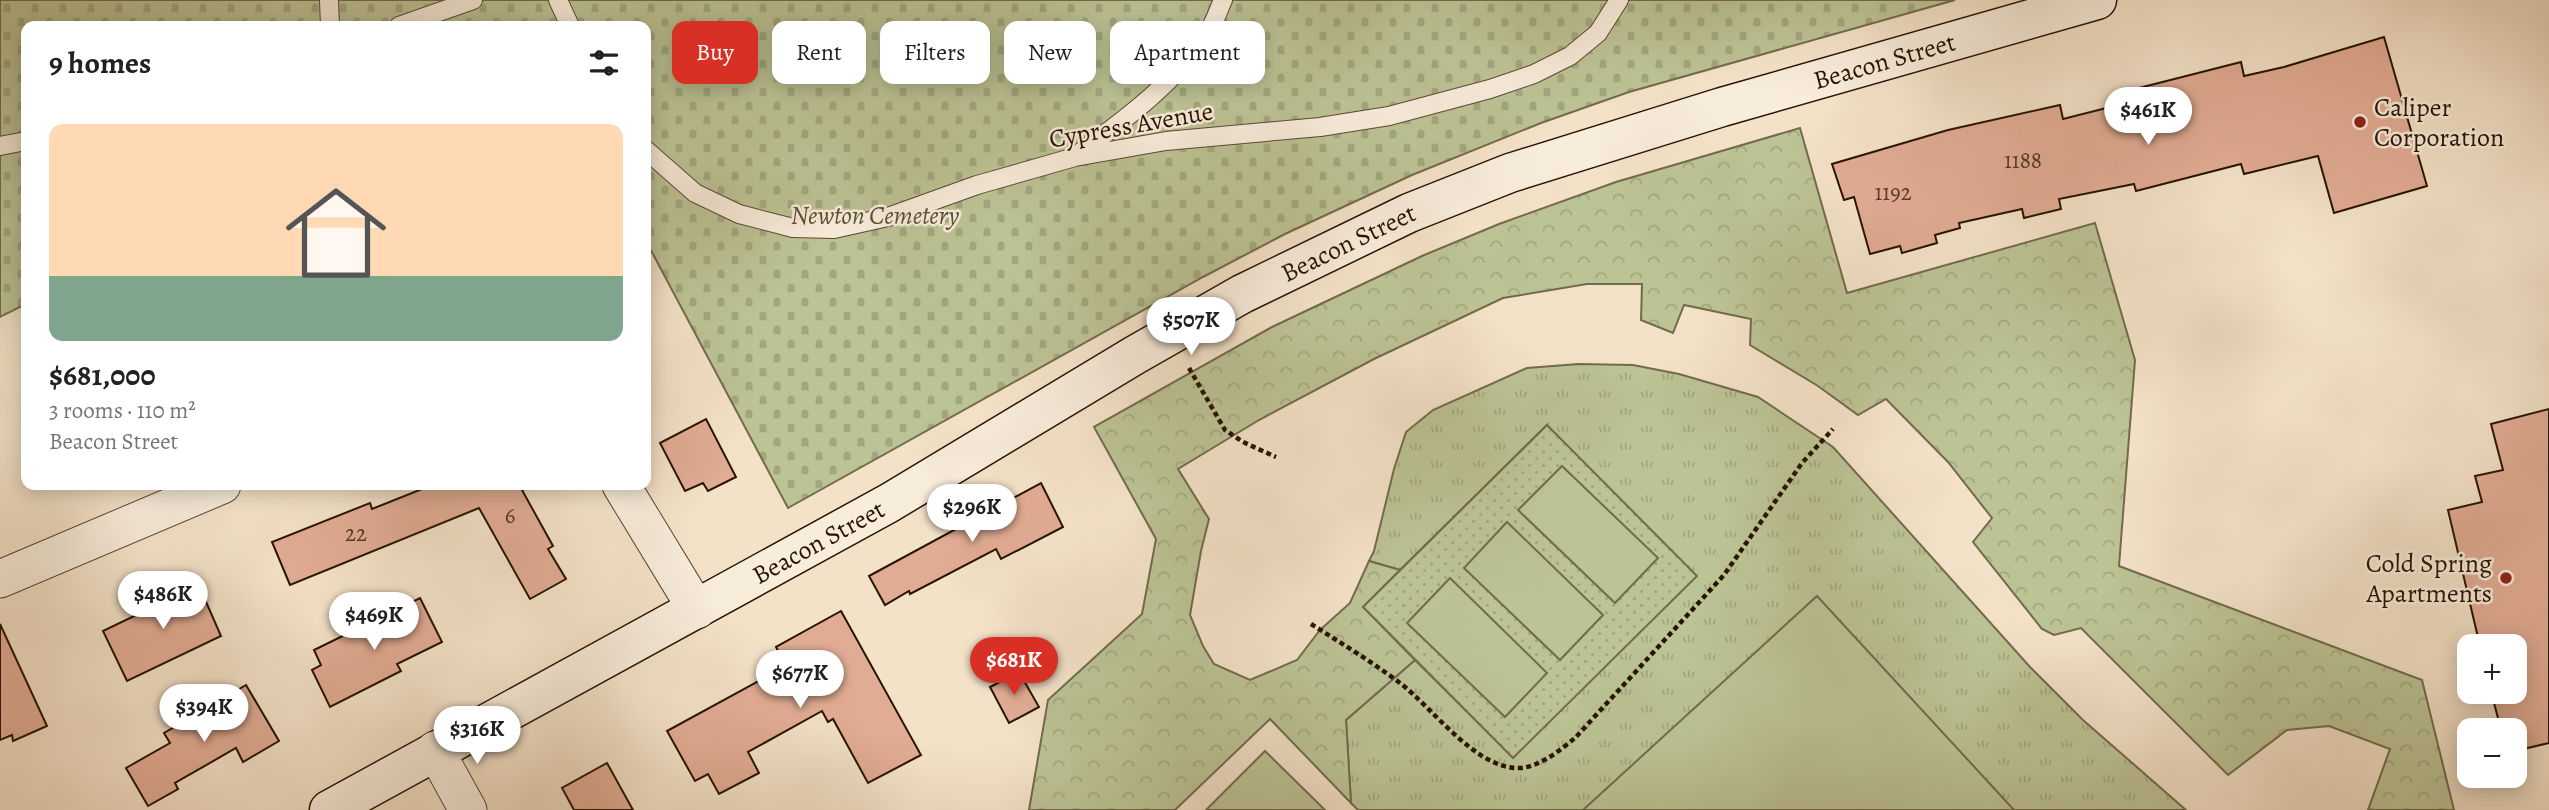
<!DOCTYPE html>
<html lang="en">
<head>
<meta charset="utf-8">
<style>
	:root { --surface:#fff; --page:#f2f2f2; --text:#202124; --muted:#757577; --accent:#d93025 }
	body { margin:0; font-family:Alegreya,serif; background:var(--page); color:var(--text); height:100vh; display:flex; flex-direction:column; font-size:26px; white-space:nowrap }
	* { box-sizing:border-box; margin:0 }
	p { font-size:23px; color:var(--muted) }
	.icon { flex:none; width:38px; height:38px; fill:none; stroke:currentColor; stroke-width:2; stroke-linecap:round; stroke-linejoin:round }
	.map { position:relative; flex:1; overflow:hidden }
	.drawer { position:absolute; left:21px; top:21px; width:630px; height:469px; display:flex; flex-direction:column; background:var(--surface); border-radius:14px; box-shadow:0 4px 18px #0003 }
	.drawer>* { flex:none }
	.guide { position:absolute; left:672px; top:21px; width:665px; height:63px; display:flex; gap:14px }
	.fabs { position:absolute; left:2457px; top:634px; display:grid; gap:14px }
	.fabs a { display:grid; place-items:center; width:70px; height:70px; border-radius:14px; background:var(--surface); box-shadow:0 4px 18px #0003; font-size:35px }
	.price { position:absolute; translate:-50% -60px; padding:0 16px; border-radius:24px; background:#fff; color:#222; font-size:23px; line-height:46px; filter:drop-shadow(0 2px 4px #0008) }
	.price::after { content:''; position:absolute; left:50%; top:42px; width:21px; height:16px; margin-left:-10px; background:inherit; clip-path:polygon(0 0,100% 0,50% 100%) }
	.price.current { background:var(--accent); color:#fff }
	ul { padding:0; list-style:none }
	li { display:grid; align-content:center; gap:14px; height:371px; padding:0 28px }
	li span { display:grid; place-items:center; height:217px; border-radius:14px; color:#555 }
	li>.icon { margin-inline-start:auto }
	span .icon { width:126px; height:126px; fill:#fffc; stroke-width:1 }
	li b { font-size:30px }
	h2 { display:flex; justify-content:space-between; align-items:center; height:84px; padding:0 28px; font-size:30px }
	.chip { padding:0 24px; border-radius:14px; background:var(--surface); box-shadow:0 4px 18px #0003; font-size:24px; line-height:63px }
	.chip.current { background:var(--accent); color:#fff }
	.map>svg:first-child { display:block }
	.grass { fill:url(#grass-tufts); stroke:#726b4b; stroke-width:2 }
	.forest { fill:url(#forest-crowns); stroke:#726b4b; stroke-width:2 }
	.cemetery { fill:url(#cemetery-stones); stroke:#726b4b; stroke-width:2 }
	.park { fill:url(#park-dots); stroke:#726b4b; stroke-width:2 }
	.pitch { fill:#bcc395; stroke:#726b4b; stroke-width:2 }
	.building { fill:#e1ac94; stroke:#271301; stroke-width:2 }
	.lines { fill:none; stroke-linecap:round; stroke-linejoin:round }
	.service-casing { stroke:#5a4733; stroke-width:20 }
	.minor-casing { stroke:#5a4733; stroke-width:39 }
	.secondary-casing { stroke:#271301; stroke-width:41 }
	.path { stroke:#271301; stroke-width:4.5; stroke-dasharray:5 3.5; stroke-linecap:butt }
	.service { stroke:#f8ecdb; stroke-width:18 }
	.minor { stroke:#f8ecdb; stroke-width:37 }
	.secondary { stroke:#f8ecdb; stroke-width:38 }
	.poi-dot { fill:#8f2418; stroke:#f8ecdb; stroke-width:2.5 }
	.labels { text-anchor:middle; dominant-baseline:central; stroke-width:5; stroke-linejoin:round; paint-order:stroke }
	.number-label { font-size:23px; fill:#563926 }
	.street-label { font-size:26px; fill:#271301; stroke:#f8ecdb }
	.poi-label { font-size:26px; fill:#271301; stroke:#f8ecdb; text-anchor:start }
	.park-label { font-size:26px; font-style:italic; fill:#5b5135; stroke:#f8ecdb }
</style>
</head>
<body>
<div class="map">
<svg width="2549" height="810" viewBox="0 0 2549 810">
	<defs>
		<pattern id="grass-tufts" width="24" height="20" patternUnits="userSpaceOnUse" patternTransform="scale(1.75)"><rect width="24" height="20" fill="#bcc395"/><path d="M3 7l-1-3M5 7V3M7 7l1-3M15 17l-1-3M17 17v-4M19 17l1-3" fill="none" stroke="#a2a77f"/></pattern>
		<pattern id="forest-crowns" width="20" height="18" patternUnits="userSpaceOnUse" patternTransform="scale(1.75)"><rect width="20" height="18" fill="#bcc395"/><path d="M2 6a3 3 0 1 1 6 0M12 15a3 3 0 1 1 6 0" fill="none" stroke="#a2a77f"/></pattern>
		<pattern id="cemetery-stones" width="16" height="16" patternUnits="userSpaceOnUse" patternTransform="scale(1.75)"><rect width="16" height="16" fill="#bcc395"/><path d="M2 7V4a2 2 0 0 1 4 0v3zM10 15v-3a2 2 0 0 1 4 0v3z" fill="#a2a77f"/></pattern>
		<pattern id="park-dots" width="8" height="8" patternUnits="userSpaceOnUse" patternTransform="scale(1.75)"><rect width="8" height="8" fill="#bcc395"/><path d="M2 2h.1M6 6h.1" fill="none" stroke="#a2a77f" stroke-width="1.8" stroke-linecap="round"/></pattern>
	</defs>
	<rect width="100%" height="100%" fill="#f4e2c8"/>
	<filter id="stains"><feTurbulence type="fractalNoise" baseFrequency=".00286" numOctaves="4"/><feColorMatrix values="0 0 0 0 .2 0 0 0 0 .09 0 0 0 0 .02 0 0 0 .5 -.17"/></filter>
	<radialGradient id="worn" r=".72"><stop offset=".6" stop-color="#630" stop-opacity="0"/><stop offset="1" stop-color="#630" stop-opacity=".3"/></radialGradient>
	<!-- grass -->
	<path class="grass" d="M 1579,364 L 1633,365 L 1679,374 L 1758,397 L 1833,447 L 2030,667 L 2083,720 L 2186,810 L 1358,810 L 1351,803 L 1346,720 L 1415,660 L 1513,757 L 1547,425 L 1400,570 L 1369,561 L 1374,551 L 1394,469 L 1406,432 L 1433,410 L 1527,368 Z"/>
	<!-- forest -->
	<path class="forest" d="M 1800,128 L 1847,293 L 2095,223 L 2135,360 L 2119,566 L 2422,680 L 2454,810 L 2368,810 L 2390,749 L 2329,726 L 2287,730 L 2228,775 L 2081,628 L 2054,635 L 2042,629 L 1973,542 L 1992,518 L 1948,462 L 1886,399 L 1858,415 L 1818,386 L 1750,345 L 1751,319 L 1684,305 L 1673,333 L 1641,320 L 1642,284 L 1587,284 L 1503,298 L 1374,359 L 1259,420 L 1178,469 L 1209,519 L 1201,551 L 1190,615 L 1203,646 L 1214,664 L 1250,680 L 1297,660 L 1320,630 L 1350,603 L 1369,561 L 1400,570 L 1363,607 L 1415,660 L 1346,720 L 1351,803 L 1270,719 L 1175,810 L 1029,810 L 1048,700 L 1142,614 L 1156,539 L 1094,427 L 1272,327 L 1422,256 L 1499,224 L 1616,182 Z"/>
	<!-- cemetery -->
	<path class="cemetery" d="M 0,0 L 1955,0 L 1629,92 L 1541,123 L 1412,175 L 1285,234 L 1203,277 L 788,508 L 646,241 L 646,26 L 26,26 L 26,304 L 0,317 Z"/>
	<!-- park -->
	<path class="park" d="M 1547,425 L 1697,576 L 1513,758 L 1363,607 Z"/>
	<!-- pitch -->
	<g class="pitch">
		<path d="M 1562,466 L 1658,558 L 1615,603 L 1518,510 Z"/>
		<path d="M 1507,522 L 1603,615 L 1560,660 L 1464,568 Z"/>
		<path d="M 1450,578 L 1547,673 L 1505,717 L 1407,623 Z"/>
		<path d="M 1817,596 L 2014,810 L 1583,810 Z"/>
		<path d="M 1265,751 L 1325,810 L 1206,810 Z"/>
	</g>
	<!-- building -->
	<g class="building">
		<path d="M 2384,37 L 2427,186 L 2334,213 L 2318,156 L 2244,174 L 2241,164 L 2136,191 L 2134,184 L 2059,199 L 2061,209 L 2024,218 L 2022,209 L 1959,223 L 1960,228 L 1935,235 L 1937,243 L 1902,253 L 1900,246 L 1870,254 L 1854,197 L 1844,200 L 1832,164 L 1948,130 L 2060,105 L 2063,119 L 2142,99 L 2139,88 L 2241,62 L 2244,76 L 2284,67 Z"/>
		<path d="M 2549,409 L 2549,743 L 2515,751 L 2515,730 L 2501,730 L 2491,691 L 2515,691 L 2515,646 L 2480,646 L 2448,510 L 2482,502 L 2475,476 L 2503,470 L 2491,424 Z"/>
		<path d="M 706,419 L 736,477 L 708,491 L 703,483 L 685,491 L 660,443 Z"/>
		<path d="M 1041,483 L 1063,527 L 1001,559 L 996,549 L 910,594 L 909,591 L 885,605 L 869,576 Z"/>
		<path d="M 432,485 L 533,485 L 522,490 L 553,546 L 548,549 L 566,579 L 530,599 L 479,508 L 290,585 L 272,542 L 370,503 L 372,509 Z"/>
		<path d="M 196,579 L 221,636 L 127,681 L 103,631 L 157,605 L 154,597 Z"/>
		<path d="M 420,598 L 442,642 L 397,664 L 401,671 L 330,707 L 312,670 L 321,665 L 314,650 Z"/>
		<path d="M 841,611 L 921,755 L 868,783 L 833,719 L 828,722 L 822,711 L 748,752 L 759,773 L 719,794 L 708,774 L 695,781 L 667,731 L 786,666 L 776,647 Z"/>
		<path d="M 0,624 L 47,726 L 13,741 L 12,735 L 0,740 Z"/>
		<path d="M 1019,672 L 1039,707 L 1009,723 L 990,687 Z"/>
		<path d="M 246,685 L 279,741 L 243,762 L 236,748 L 175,783 L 178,789 L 148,806 L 126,768 L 170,743 L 164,733 Z"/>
		<path d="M 607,763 L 633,810 L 574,810 L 562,788 Z"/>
	</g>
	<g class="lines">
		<!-- service casing -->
		<g class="service-casing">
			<g id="service">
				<path d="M 329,0 L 330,26"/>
				<path d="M 558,0 L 570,26"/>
				<path d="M 399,26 L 473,0"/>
				<path d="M 0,146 L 26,141"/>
				<path d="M 646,150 L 695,193 L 739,214 L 793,228 L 834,229 L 888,217 L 977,185 L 1075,157 L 1166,141 L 1320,127 L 1389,116 L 1490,89 L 1534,74 L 1570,56 L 1598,33 L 1619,0"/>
				<path d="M 1077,155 C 1125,119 1173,85 1207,34 C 1214,24 1218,11 1223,0"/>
			</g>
		</g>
		<!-- minor casing -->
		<g class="minor-casing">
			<g id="minor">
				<path d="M 621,485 L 697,610"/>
				<path d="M 0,579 L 222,485"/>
				<path d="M 435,750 L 468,810"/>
			</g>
		</g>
		<!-- secondary casing -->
		<g class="secondary-casing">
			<g id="secondary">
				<path id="s1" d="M 329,810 L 889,503 L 1135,355 L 1242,294 L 1409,213 L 1510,173 L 1722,107 L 2097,0"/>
			</g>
		</g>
		<!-- path -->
		<g class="path">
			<path d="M 1189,368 L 1225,430 L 1243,442 L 1276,457"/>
			<path d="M 1311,624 C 1341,643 1372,662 1400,683 C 1433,708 1477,771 1521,768 C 1541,766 1562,749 1576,737 L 1724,575 L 1802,463 L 1833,429"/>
		</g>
		<!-- service -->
		<use href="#service" class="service"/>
		<!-- minor -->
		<use href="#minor" class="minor"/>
		<!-- secondary -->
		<use href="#secondary" class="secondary"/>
	</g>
	<!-- markers -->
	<g class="poi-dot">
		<circle cx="2360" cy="122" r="7"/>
		<circle cx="2506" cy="578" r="7"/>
	</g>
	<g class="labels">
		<!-- number labels -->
		<g class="number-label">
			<text x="2023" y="160">1188</text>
			<text x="1893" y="192">1192</text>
			<text x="510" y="515">6</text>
			<text x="356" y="533">22</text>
		</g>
		<!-- street labels -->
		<g class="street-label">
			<text stroke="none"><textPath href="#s1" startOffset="1734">Beacon Street</textPath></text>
			<text transform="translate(1131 125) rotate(-10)">Cypress Avenue</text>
			<text stroke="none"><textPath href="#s1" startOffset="1167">Beacon Street</textPath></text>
			<text stroke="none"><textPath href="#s1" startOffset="558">Beacon Street</textPath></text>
		</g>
		<!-- poi labels -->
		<g class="poi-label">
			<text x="2374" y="107">Caliper<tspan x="2374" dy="30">Corporation</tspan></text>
			<text x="2492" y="563" text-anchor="end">Cold Spring<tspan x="2492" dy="30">Apartments</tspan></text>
		</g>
		<!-- park labels -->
		<g class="park-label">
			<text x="875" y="215">Newton Cemetery</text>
		</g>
	</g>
	<rect width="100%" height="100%" filter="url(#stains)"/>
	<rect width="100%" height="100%" fill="url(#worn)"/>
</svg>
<div class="fabs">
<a>+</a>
<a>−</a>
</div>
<b class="price" style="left:2148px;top:147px">$461K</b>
<b class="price" style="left:1191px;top:357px">$507K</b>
<b class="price" style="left:972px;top:544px">$296K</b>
<b class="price" style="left:163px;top:631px">$486K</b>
<b class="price" style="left:374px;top:652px">$469K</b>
<b class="price current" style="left:1014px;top:697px">$681K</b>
<b class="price" style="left:800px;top:710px">$677K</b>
<b class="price" style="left:204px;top:744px">$394K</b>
<b class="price" style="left:477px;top:766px">$316K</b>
<div class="guide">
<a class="chip current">Buy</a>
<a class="chip">Rent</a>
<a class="chip">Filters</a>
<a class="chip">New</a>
<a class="chip">Apartment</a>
</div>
<section class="drawer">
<h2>9 homes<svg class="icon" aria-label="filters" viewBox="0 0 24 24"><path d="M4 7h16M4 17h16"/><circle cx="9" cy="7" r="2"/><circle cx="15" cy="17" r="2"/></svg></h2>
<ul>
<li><span style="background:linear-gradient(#ffd9b3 70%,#7fa58c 0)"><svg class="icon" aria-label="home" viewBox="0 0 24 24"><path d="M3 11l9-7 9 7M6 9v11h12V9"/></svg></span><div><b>$681,000</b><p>3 rooms · 110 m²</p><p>Beacon Street</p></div></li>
</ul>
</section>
</div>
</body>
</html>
